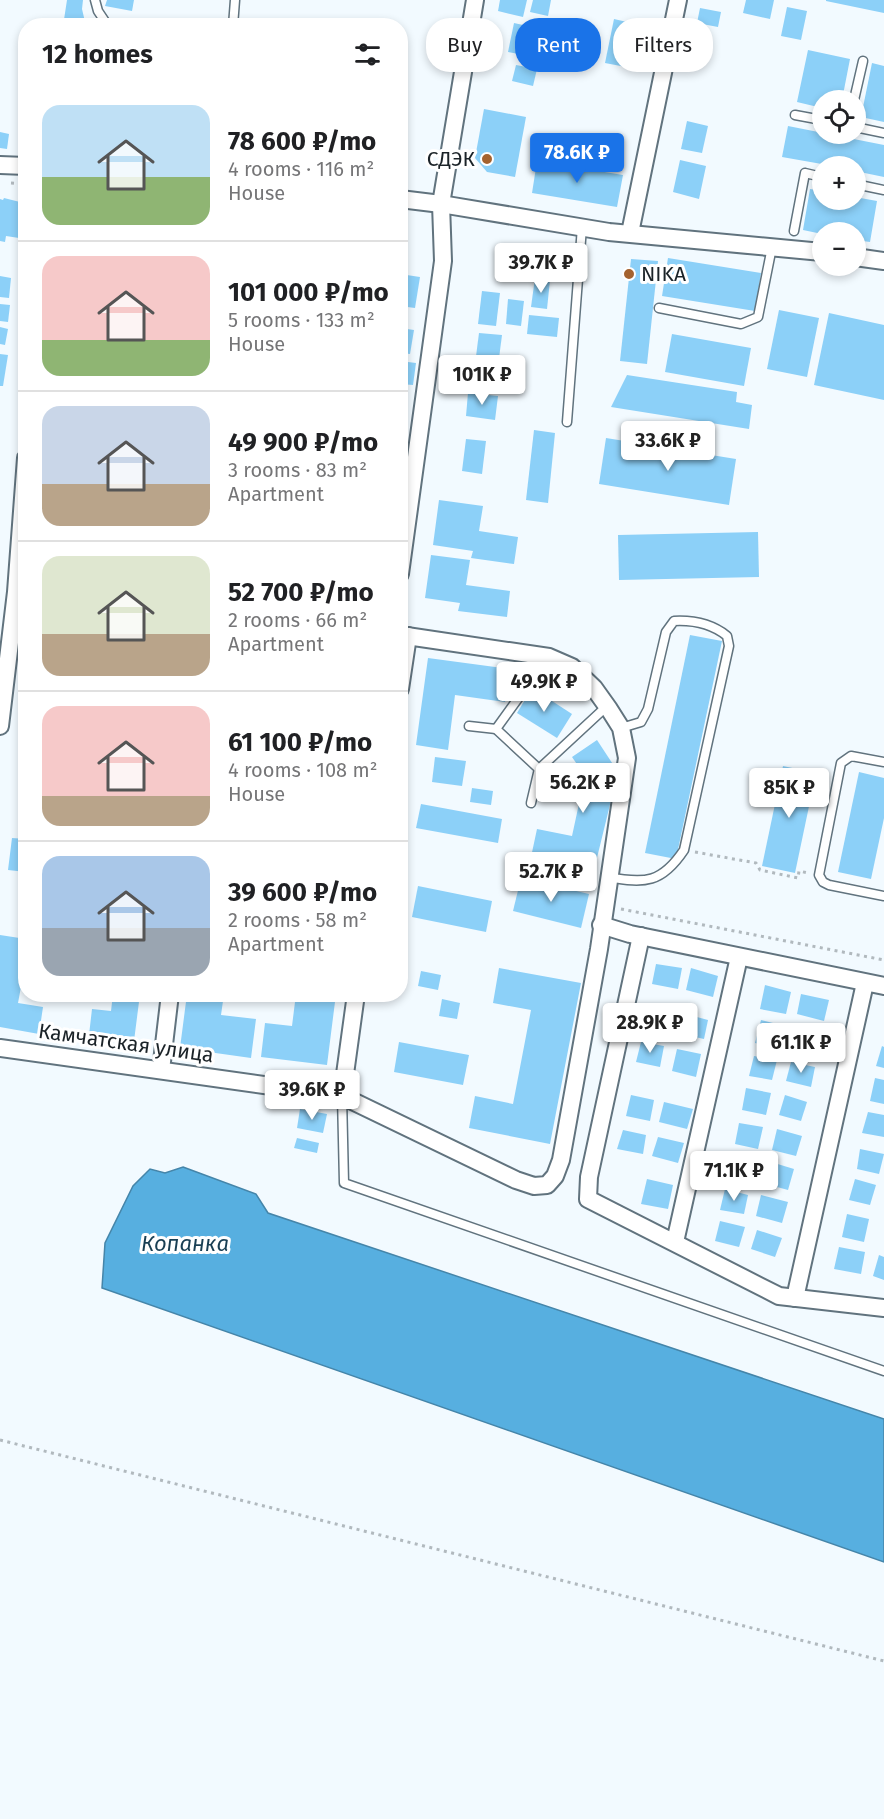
<!DOCTYPE html>
<html lang="en">
<head>
<meta charset="utf-8">
<style>
	:root { --surface:#fff; --page:#f2f2f2; --text:#202124; --muted:#757577; --line:#e0e0e0; --accent:#1a73e8 }
	body { margin:0; font-family:"Fira Sans",sans-serif; background:var(--page); color:var(--text); height:100vh; display:flex; flex-direction:column; font-size:22px; white-space:nowrap }
	* { box-sizing:border-box; margin:0 }
	p { font-size:20px; color:var(--muted) }
	.icon { flex:none; width:33px; height:33px; fill:none; stroke:currentColor; stroke-width:2; stroke-linecap:round; stroke-linejoin:round }
	.map { position:relative; flex:1; overflow:hidden }
	.side { position:absolute; left:18px; top:18px; width:390px; height:984px; display:flex; flex-direction:column; background:var(--surface); border-radius:24px; box-shadow:0 3px 9px #0003 }
	.side>* { flex:none }
	.hud { position:absolute; left:426px; top:18px; width:368px; height:54px; display:flex; gap:12px }
	.fabs { position:absolute; left:812px; top:90px; display:grid; gap:12px }
	.fabs a { display:grid; place-items:center; width:54px; height:54px; border-radius:50%; background:var(--surface); box-shadow:0 3px 9px #0003; font-size:30px }
	.price { position:absolute; translate:-50% -51px; padding:0 14px; border-radius:6px; background:#fff; color:#222; font-size:20px; line-height:39px; filter:drop-shadow(0 2px 3px #0008) }
	.price::after { content:''; position:absolute; left:50%; top:36px; width:18px; height:14px; margin-left:-9px; background:inherit; clip-path:polygon(0 0,100% 0,50% 100%) }
	.price.selected { background:var(--accent); color:#fff }
	ul { padding:0; list-style:none }
	li { display:flex; align-items:center; gap:18px; height:150px; padding:0 24px }
	li+li { border-top:2px solid var(--line) }
	li span { display:grid; place-items:center; flex:none; width:168px; height:120px; border-radius:18px; color:#555 }
	li>.icon { margin-inline-start:auto }
	span .icon { width:72px; height:72px; fill:#fffc; stroke-width:1 }
	li b { font-size:26px }
	h2 { display:flex; justify-content:space-between; align-items:center; height:72px; padding:0 24px; font-size:26px }
	.tag { padding:0 21px; border-radius:24px; background:var(--surface); box-shadow:0 3px 9px #0003; font-size:21px; line-height:54px }
	.tag.selected { background:var(--accent); color:#fff }
	.map>svg:first-child { display:block }
	.water { fill:#57afe0; stroke:#4585a9; stroke-width:1.5 }
	.building { fill:#8cd0f8 }
	.lines { fill:none; stroke-linecap:round; stroke-linejoin:round }
	.lane-casing { stroke:#61737e; stroke-width:11 }
	.street-casing { stroke:#61737e; stroke-width:20 }
	.path { stroke:#b1b9be; stroke-width:3; stroke-dasharray:3 4.5; stroke-linecap:butt }
	.lane { stroke:#fff; stroke-width:8 }
	.street { stroke:#fff; stroke-width:16 }
	.poi-dot { fill:#a4622f; stroke:#fff; stroke-width:2 }
	.labels { text-anchor:middle; dominant-baseline:central; stroke-width:6; stroke-linejoin:round; paint-order:stroke }
	.poi-label { font-size:21px; fill:#1b2328; stroke:#fff; text-anchor:end }
	.street-label { font-size:21px; fill:#1b2328; stroke:#fff }
	.water-label { font-size:22px; font-style:italic; fill:#193f54; stroke:#fff }
</style>
</head>
<body>
<div class="map">
<svg width="884" height="1819" viewBox="0 0 884 1819">
	<rect width="100%" height="100%" fill="#f2faff"/>
	<!-- water -->
	<path class="water" d="M 183,1167 L 256,1194 L 268,1213 L 884,1419 L 884,1562 L 102,1288 L 105,1243 L 133,1186 L 150,1169 L 165,1173 Z"/>
	<!-- building -->
	<g class="building">
		<path d="M 67,0 L 83,0 L 82,9 L 86,26 L 63,26 Z"/>
		<path d="M 107,0 L 134,0 L 132,11 L 105,6 Z"/>
		<path d="M 500,0 L 527,0 L 523,17 L 498,11 Z"/>
		<path d="M 533,0 L 551,0 L 548,16 L 530,12 Z"/>
		<path d="M 746,0 L 774,0 L 770,19 L 743,13 Z"/>
		<path d="M 826,0 L 884,0 L 884,13 L 826,1 Z"/>
		<path d="M 787,7 L 807,11 L 801,40 L 781,36 Z"/>
		<path d="M 700,8 L 721,12 L 718,27 L 697,23 Z"/>
		<path d="M 614,19 L 640,25 L 631,68 L 605,63 Z"/>
		<path d="M 514,23 L 541,29 L 535,57 L 508,52 Z"/>
		<path d="M 582,40 L 597,43 L 593,61 L 578,58 Z"/>
		<path d="M 808,50 L 850,59 L 842,100 L 822,100 L 822,108 L 797,102 Z"/>
		<path d="M 872,63 L 884,66 L 884,122 L 861,117 Z"/>
		<path d="M 516,65 L 537,69 L 533,86 L 512,81 Z"/>
		<path d="M 484,109 L 526,117 L 515,177 L 487,172 L 475,158 Z"/>
		<path d="M 687,121 L 708,126 L 702,153 L 681,149 Z"/>
		<path d="M 788,126 L 884,145 L 884,177 L 855,171 L 855,166 L 833,166 L 782,157 Z"/>
		<path d="M 0,132 L 9,134 L 7,149 L 0,148 Z"/>
		<path d="M 680,160 L 706,166 L 699,199 L 673,192 Z"/>
		<path d="M 537,161 L 623,175 L 617,207 L 532,193 Z"/>
		<path d="M 810,189 L 822,191 L 822,200 L 855,200 L 855,197 L 877,201 L 870,242 L 855,240 L 855,232 L 822,234 L 803,230 Z"/>
		<path d="M 4,198 L 24,203 L 19,238 L 6,236 L 5,242 L 0,241 L 0,199 L 3,200 Z"/>
		<path d="M 668,258 L 761,273 L 755,311 L 662,296 Z"/>
		<path d="M 631,259 L 658,261 L 647,364 L 620,361 Z"/>
		<path d="M 400,274 L 420,277 L 415,308 L 400,306 Z"/>
		<path d="M 0,276 L 11,278 L 9,298 L 0,297 Z"/>
		<path d="M 535,278 L 550,280 L 547,309 L 531,307 Z"/>
		<path d="M 482,291 L 500,293 L 496,326 L 478,324 Z"/>
		<path d="M 508,299 L 524,301 L 521,326 L 506,324 Z"/>
		<path d="M 0,304 L 10,305 L 8,322 L 0,321 Z"/>
		<path d="M 779,310 L 819,318 L 807,377 L 767,369 Z"/>
		<path d="M 829,313 L 884,325 L 884,400 L 814,385 Z"/>
		<path d="M 529,315 L 559,318 L 557,337 L 527,334 Z"/>
		<path d="M 0,327 L 8,329 L 5,345 L 0,344 Z"/>
		<path d="M 400,328 L 414,330 L 410,354 L 400,353 Z"/>
		<path d="M 479,333 L 502,335 L 498,366 L 475,364 Z"/>
		<path d="M 672,334 L 751,348 L 744,386 L 665,372 Z"/>
		<path d="M 0,354 L 8,355 L 3,386 L 0,386 Z"/>
		<path d="M 400,361 L 416,363 L 413,385 L 400,384 Z"/>
		<path d="M 627,375 L 737,392 L 736,402 L 752,405 L 749,429 L 611,407 Z"/>
		<path d="M 468,393 L 498,396 L 495,420 L 466,416 Z"/>
		<path d="M 534,430 L 555,433 L 548,503 L 526,500 Z"/>
		<path d="M 606,438 L 736,459 L 729,505 L 599,484 Z"/>
		<path d="M 466,439 L 486,441 L 482,474 L 462,471 Z"/>
		<path d="M 439,500 L 483,506 L 479,531 L 518,537 L 514,564 L 471,558 L 473,551 L 433,545 Z"/>
		<path d="M 758,532 L 759,577 L 619,580 L 618,535 Z"/>
		<path d="M 431,555 L 470,560 L 466,585 L 510,591 L 507,617 L 458,611 L 460,603 L 425,598 Z"/>
		<path d="M 690,635 L 722,641 L 676,859 L 645,853 Z"/>
		<path d="M 428,658 L 510,669 L 505,702 L 455,695 L 448,750 L 416,745 Z"/>
		<path d="M 532,688 L 572,714 L 557,738 L 517,713 Z"/>
		<path d="M 597,740 L 618,772 L 594,870 L 531,857 L 537,829 L 572,836 L 585,776 L 572,757 Z"/>
		<path d="M 435,757 L 466,761 L 462,786 L 432,782 Z"/>
		<path d="M 783,766 L 816,773 L 795,873 L 762,866 Z"/>
		<path d="M 859,772 L 884,778 L 884,818 L 871,879 L 838,872 Z"/>
		<path d="M 472,788 L 493,791 L 491,805 L 470,802 Z"/>
		<path d="M 421,804 L 502,819 L 498,843 L 416,828 Z"/>
		<path d="M 12,838 L 26,839 L 26,872 L 8,870 Z"/>
		<path d="M 521,878 L 589,894 L 581,928 L 513,911 Z"/>
		<path d="M 418,886 L 492,901 L 486,932 L 412,917 Z"/>
		<path d="M 0,935 L 26,939 L 26,977 L 23,976 L 18,1003 L 43,1007 L 39,1034 L 0,1027 Z"/>
		<path d="M 656,964 L 682,968 L 678,989 L 652,984 Z"/>
		<path d="M 499,968 L 581,983 L 550,1144 L 469,1128 L 475,1096 L 513,1104 L 531,1010 L 493,1003 Z"/>
		<path d="M 691,968 L 718,976 L 713,997 L 686,990 Z"/>
		<path d="M 421,971 L 441,975 L 438,990 L 418,986 Z"/>
		<path d="M 765,985 L 791,992 L 786,1014 L 760,1009 Z"/>
		<path d="M 113,994 L 140,994 L 134,1041 L 89,1035 L 92,1009 L 111,1011 Z"/>
		<path d="M 187,994 L 224,994 L 221,1015 L 256,1019 L 251,1058 L 180,1048 Z"/>
		<path d="M 296,994 L 336,994 L 327,1065 L 261,1057 L 265,1023 L 292,1026 Z"/>
		<path d="M 801,994 L 829,1000 L 824,1021 L 797,1014 Z"/>
		<path d="M 442,999 L 460,1003 L 457,1019 L 439,1016 Z"/>
		<path d="M 648,1006 L 672,1011 L 667,1036 L 643,1030 Z"/>
		<path d="M 682,1013 L 708,1020 L 704,1039 L 677,1033 Z"/>
		<path d="M 761,1020 L 785,1026 L 779,1048 L 755,1043 Z"/>
		<path d="M 798,1028 L 823,1033 L 816,1055 L 793,1049 Z"/>
		<path d="M 399,1042 L 469,1055 L 463,1085 L 394,1072 Z"/>
		<path d="M 641,1042 L 664,1046 L 660,1067 L 636,1062 Z"/>
		<path d="M 882,1046 L 884,1047 L 884,1068 L 876,1066 Z"/>
		<path d="M 677,1049 L 701,1054 L 696,1077 L 672,1071 Z"/>
		<path d="M 754,1056 L 777,1060 L 772,1080 L 749,1076 Z"/>
		<path d="M 791,1062 L 815,1067 L 811,1087 L 786,1081 Z"/>
		<path d="M 875,1078 L 884,1080 L 884,1104 L 870,1101 Z"/>
		<path d="M 746,1088 L 771,1093 L 766,1115 L 742,1110 Z"/>
		<path d="M 631,1095 L 654,1100 L 650,1121 L 626,1116 Z"/>
		<path d="M 785,1095 L 807,1102 L 801,1121 L 779,1115 Z"/>
		<path d="M 664,1102 L 693,1109 L 687,1129 L 659,1122 Z"/>
		<path d="M 300,1109 L 327,1114 L 323,1133 L 297,1128 Z"/>
		<path d="M 868,1112 L 884,1115 L 884,1137 L 862,1133 Z"/>
		<path d="M 739,1123 L 763,1127 L 758,1149 L 735,1144 Z"/>
		<path d="M 777,1129 L 802,1136 L 796,1156 L 772,1150 Z"/>
		<path d="M 623,1130 L 646,1135 L 643,1154 L 617,1149 Z"/>
		<path d="M 658,1137 L 684,1143 L 678,1163 L 652,1156 Z"/>
		<path d="M 297,1138 L 319,1143 L 317,1153 L 294,1148 Z"/>
		<path d="M 860,1149 L 884,1154 L 879,1174 L 857,1169 Z"/>
		<path d="M 732,1157 L 756,1161 L 750,1183 L 727,1179 Z"/>
		<path d="M 771,1162 L 794,1169 L 788,1190 L 766,1184 Z"/>
		<path d="M 647,1179 L 673,1185 L 668,1209 L 641,1204 Z"/>
		<path d="M 855,1179 L 876,1185 L 870,1205 L 849,1200 Z"/>
		<path d="M 725,1189 L 748,1195 L 744,1214 L 720,1210 Z"/>
		<path d="M 761,1195 L 788,1202 L 782,1223 L 756,1216 Z"/>
		<path d="M 847,1214 L 869,1219 L 864,1242 L 842,1237 Z"/>
		<path d="M 720,1221 L 745,1227 L 739,1247 L 715,1241 Z"/>
		<path d="M 757,1230 L 782,1238 L 775,1257 L 751,1249 Z"/>
		<path d="M 839,1247 L 865,1252 L 861,1274 L 834,1269 Z"/>
		<path d="M 879,1255 L 884,1257 L 884,1280 L 873,1276 Z"/>
	</g>
	<g class="lines">
		<!-- lane casing -->
		<g class="lane-casing">
			<g id="lane">
				<path d="M 95,0 L 98,11 L 108,26"/>
				<path d="M 233,26 L 235,0"/>
				<path d="M 854,100 L 863,61"/>
				<path d="M 795,115 L 822,120"/>
				<path d="M 855,127 L 884,133"/>
				<path d="M 855,184 L 884,190"/>
				<path d="M 794,231 L 805,173 L 822,177"/>
				<path d="M 659,308 L 741,324 L 758,317 L 772,247"/>
				<path d="M 567,422 L 582,227"/>
				<path d="M 548,657 L 496,729 L 539,769 L 607,706"/>
				<path d="M 469,726 L 496,729"/>
				<path d="M 884,762 L 851,756 L 841,763 L 819,875 L 823,882 L 829,885 L 884,896"/>
				<path d="M 531,803 L 539,769"/>
				<path d="M 608,877 C 645,884 662,883 684,850 L 729,646 L 727,636 C 712,624 693,620 674,621 L 666,632 L 648,709 L 641,722 L 621,728"/>
				<path d="M 342,1096 L 344,1183 L 884,1371"/>
			</g>
		</g>
		<!-- street casing -->
		<g class="street-casing">
			<g id="street">
				<path d="M 0,165 L 26,166"/>
				<path d="M 400,199 L 441,204 L 609,232 L 822,252"/>
				<path d="M 630,233 L 678,0"/>
				<path d="M 855,257 L 884,261"/>
				<path d="M 400,574 L 443,261 L 441,204 L 475,0"/>
				<path d="M 400,689 L 408,636"/>
				<path d="M 0,726 L 16,592 L 26,458"/>
				<path d="M 601,925 L 630,934 L 884,986"/>
				<path d="M 641,936 L 589,1177 L 588,1199 L 779,1296 L 884,1308"/>
				<path d="M 0,1048 L 342,1096 L 516,1180 L 534,1186 L 547,1185 L 555,1176 L 561,1160 L 599,949 L 627,758 L 621,728 L 609,709 L 594,688 L 572,667 L 549,657 L 400,635"/>
				<path d="M 161,1070 L 170,994"/>
				<path d="M 342,1096 L 356,994"/>
				<path d="M 675,1242 L 739,957"/>
				<path d="M 795,1298 L 865,983"/>
			</g>
		</g>
		<!-- path -->
		<g class="path">
			<path d="M 11,183 L 26,184"/>
			<path d="M 695,852 L 756,863 L 760,870 L 798,878 L 799,871 L 808,873"/>
			<path d="M 621,909 L 884,960"/>
			<path d="M 0,1440 L 884,1661"/>
		</g>
		<!-- lane -->
		<use href="#lane" class="lane"/>
		<!-- street -->
		<use href="#street" class="street"/>
	</g>
	<!-- markers -->
	<g class="poi-dot">
		<circle cx="487" cy="159" r="6"/>
		<circle cx="629" cy="274" r="6"/>
	</g>
	<g class="labels">
		<!-- poi labels -->
		<g class="poi-label">
			<text x="475" y="159">СДЭК</text>
			<text x="641" y="274" text-anchor="start">NIKA</text>
		</g>
		<!-- street labels -->
		<g class="street-label">
			<text transform="translate(126 1043) rotate(8)">Камчатская улица</text>
		</g>
		<!-- water labels -->
		<g class="water-label">
			<text x="185" y="1243">Копанка</text>
		</g>
	</g>
</svg>
<div class="fabs">
<a><svg class="icon" aria-label="locate" viewBox="0 0 24 24"><circle cx="12" cy="12" r="6"/><path d="M12 2v4M12 18v4M2 12h4M18 12h4"/></svg></a>
<a>+</a>
<a>−</a>
</div>
<b class="price selected" style="left:577px;top:184px">78.6K ₽</b>
<b class="price" style="left:541px;top:294px">39.7K ₽</b>
<b class="price" style="left:482px;top:406px">101K ₽</b>
<b class="price" style="left:668px;top:472px">33.6K ₽</b>
<b class="price" style="left:544px;top:713px">49.9K ₽</b>
<b class="price" style="left:583px;top:814px">56.2K ₽</b>
<b class="price" style="left:789px;top:819px">85K ₽</b>
<b class="price" style="left:551px;top:903px">52.7K ₽</b>
<b class="price" style="left:650px;top:1054px">28.9K ₽</b>
<b class="price" style="left:801px;top:1074px">61.1K ₽</b>
<b class="price" style="left:312px;top:1121px">39.6K ₽</b>
<b class="price" style="left:734px;top:1202px">71.1K ₽</b>
<div class="hud">
<a class="tag">Buy</a>
<a class="tag selected">Rent</a>
<a class="tag">Filters</a>
</div>
<section class="side">
<h2>12 homes<svg class="icon" aria-label="filters" viewBox="0 0 24 24"><path d="M4 7h16M4 17h16"/><circle cx="9" cy="7" r="2"/><circle cx="15" cy="17" r="2"/></svg></h2>
<ul>
<li><span style="background:linear-gradient(#bfe0f5 60%,#8fb573 0)"><svg class="icon" aria-label="home" viewBox="0 0 24 24"><path d="M3 11l9-7 9 7M6 9v11h12V9"/></svg></span><div><b>78 600 ₽/mo</b><p>4 rooms · 116 m²</p><p>House</p></div></li>
<li><span style="background:linear-gradient(#f6c9c9 70%,#8fb573 0)"><svg class="icon" aria-label="home" viewBox="0 0 24 24"><path d="M3 11l9-7 9 7M6 9v11h12V9"/></svg></span><div><b>101 000 ₽/mo</b><p>5 rooms · 133 m²</p><p>House</p></div></li>
<li><span style="background:linear-gradient(#c9d6e8 65%,#b9a48a 0)"><svg class="icon" aria-label="home" viewBox="0 0 24 24"><path d="M3 11l9-7 9 7M6 9v11h12V9"/></svg></span><div><b>49 900 ₽/mo</b><p>3 rooms · 83 m²</p><p>Apartment</p></div></li>
<li><span style="background:linear-gradient(#dfe7d0 65%,#b9a48a 0)"><svg class="icon" aria-label="home" viewBox="0 0 24 24"><path d="M3 11l9-7 9 7M6 9v11h12V9"/></svg></span><div><b>52 700 ₽/mo</b><p>2 rooms · 66 m²</p><p>Apartment</p></div></li>
<li><span style="background:linear-gradient(#f6c9c9 75%,#b9a48a 0)"><svg class="icon" aria-label="home" viewBox="0 0 24 24"><path d="M3 11l9-7 9 7M6 9v11h12V9"/></svg></span><div><b>61 100 ₽/mo</b><p>4 rooms · 108 m²</p><p>House</p></div></li>
<li><span style="background:linear-gradient(#a9c7e8 60%,#9aa5b1 0)"><svg class="icon" aria-label="home" viewBox="0 0 24 24"><path d="M3 11l9-7 9 7M6 9v11h12V9"/></svg></span><div><b>39 600 ₽/mo</b><p>2 rooms · 58 m²</p><p>Apartment</p></div></li>
</ul>
</section>
</div>
</body>
</html>
